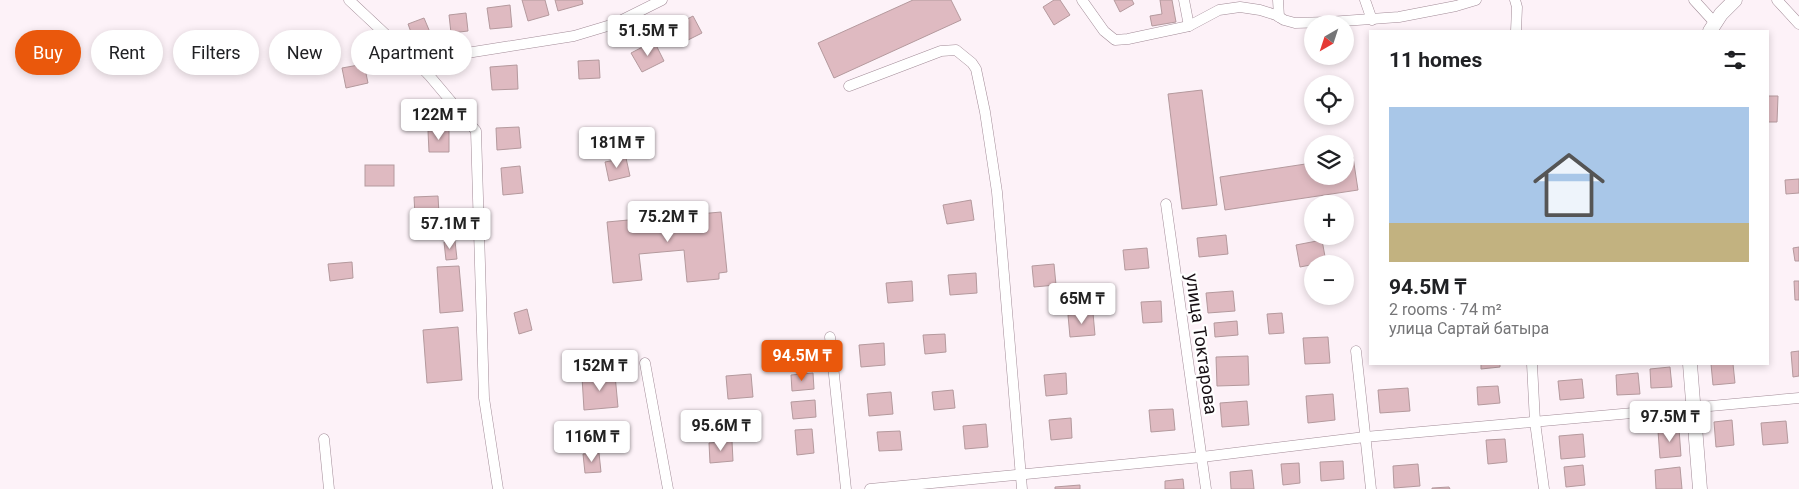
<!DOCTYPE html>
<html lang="en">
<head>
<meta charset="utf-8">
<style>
	:root { --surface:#fff; --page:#f2f2f2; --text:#202124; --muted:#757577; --line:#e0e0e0; --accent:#ea580c }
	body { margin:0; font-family:Roboto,sans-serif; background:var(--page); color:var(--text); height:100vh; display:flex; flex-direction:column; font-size:19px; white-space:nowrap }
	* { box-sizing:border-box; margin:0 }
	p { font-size:16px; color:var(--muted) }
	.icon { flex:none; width:28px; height:28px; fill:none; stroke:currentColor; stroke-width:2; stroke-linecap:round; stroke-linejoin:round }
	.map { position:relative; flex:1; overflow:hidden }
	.details { position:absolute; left:1369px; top:30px; width:400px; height:335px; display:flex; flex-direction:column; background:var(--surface); border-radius:0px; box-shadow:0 2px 8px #0003 }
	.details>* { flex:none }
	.top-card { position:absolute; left:15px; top:30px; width:475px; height:45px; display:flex; gap:10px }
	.needle { width:32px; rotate:219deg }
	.controls { position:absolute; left:1304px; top:15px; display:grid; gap:10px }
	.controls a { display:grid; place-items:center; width:50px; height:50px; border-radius:50%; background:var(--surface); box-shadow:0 2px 8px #0003; font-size:25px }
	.price { position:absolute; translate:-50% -42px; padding:0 11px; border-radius:5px; background:#fff; color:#222; font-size:16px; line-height:32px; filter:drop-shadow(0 1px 2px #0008) }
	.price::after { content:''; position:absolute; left:50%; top:30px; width:15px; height:11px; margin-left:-8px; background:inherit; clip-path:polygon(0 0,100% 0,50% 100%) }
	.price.current { background:var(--accent); color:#fff }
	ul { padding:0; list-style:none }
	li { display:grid; align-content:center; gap:10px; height:265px; padding:0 20px }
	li+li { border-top:1px solid var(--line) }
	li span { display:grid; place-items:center; height:155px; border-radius:0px; color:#555 }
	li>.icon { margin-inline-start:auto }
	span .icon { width:90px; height:90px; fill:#fffc; stroke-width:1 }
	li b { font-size:21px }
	h2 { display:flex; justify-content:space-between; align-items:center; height:60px; padding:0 20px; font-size:21px }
	.pill { padding:0 18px; border-radius:22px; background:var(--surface); box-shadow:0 2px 8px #0003; font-size:18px; line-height:45px }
	.pill.current { background:var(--accent); color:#fff }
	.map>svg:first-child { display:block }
	.building { fill:#dfbac1; stroke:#b4999d }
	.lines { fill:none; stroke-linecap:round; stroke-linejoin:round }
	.minor-casing { stroke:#a28b97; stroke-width:11 }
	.tertiary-casing { stroke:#a28b97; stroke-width:15 }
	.minor { stroke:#fff; stroke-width:10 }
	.tertiary { stroke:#fff; stroke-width:14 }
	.labels { text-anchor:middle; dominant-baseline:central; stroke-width:4.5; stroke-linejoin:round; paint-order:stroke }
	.street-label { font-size:18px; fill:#160e13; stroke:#fff }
</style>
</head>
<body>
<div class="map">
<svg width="1799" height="489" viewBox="0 0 1799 489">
	<rect width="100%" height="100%" fill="#fdf2f8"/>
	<!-- building -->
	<g class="building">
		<path d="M 522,0 L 545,0 L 549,15 L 528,21 Z"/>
		<path d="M 555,0 L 582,0 L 583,4 L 558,11 Z"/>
		<path d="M 913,0 L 951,0 L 961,20 L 834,78 L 818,43 Z"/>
		<path d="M 1054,0 L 1060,0 L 1070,15 L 1054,25 L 1043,7 Z"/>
		<path d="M 1114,0 L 1132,0 L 1134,4 L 1120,12 Z"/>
		<path d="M 1160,0 L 1172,0 L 1176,22 L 1152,26 L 1150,16 L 1162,14 Z"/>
		<path d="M 510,5 L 512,27 L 490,29 L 487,8 Z"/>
		<path d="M 466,13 L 468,31 L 451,33 L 449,15 Z"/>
		<path d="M 693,16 L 702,33 L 686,41 L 678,24 Z"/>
		<path d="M 424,18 L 432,37 L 415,43 L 408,24 Z"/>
		<path d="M 654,41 L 664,61 L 642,72 L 631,53 Z"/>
		<path d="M 599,60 L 600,78 L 579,79 L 578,61 Z"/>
		<path d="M 364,64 L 368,83 L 346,88 L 342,68 Z"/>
		<path d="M 517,65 L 518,89 L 492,90 L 490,67 Z"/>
		<path d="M 1202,90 L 1217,205 L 1182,209 L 1168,94 Z"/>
		<path d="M 1768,96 L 1778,96 L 1777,122 L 1768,122 Z"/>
		<path d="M 519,127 L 521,148 L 497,150 L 496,128 Z"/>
		<path d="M 449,130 L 449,152 L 429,152 L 428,131 Z"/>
		<path d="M 1353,157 L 1358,190 L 1225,210 L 1220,177 L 1312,163 L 1312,176 L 1345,176 L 1345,159 Z"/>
		<path d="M 626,158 L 630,176 L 609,181 L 605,162 Z"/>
		<rect x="365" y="165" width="29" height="21"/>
		<path d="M 520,166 L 523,193 L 503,195 L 501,168 Z"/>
		<path d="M 1799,179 L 1799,193 L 1786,194 L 1785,180 Z"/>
		<path d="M 438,196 L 439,214 L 415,215 L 414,197 Z"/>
		<path d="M 971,200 L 974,220 L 947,224 L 943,205 Z"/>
		<path d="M 687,206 L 688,215 L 721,212 L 727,272 L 719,273 L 719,279 L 687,282 L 684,250 L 639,254 L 642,280 L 613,283 L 607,222 L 639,219 L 639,210 Z"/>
		<path d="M 1226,235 L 1228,254 L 1199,257 L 1197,238 Z"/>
		<path d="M 1322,240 L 1326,262 L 1300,267 L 1296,245 Z"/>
		<path d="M 455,241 L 457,259 L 446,260 L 444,242 Z"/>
		<path d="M 1799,247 L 1799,261 L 1795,261 L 1793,248 Z"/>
		<path d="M 1147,248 L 1149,268 L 1125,270 L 1123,250 Z"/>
		<path d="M 352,262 L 353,278 L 330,281 L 328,264 Z"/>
		<path d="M 1054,264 L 1056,285 L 1034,287 L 1032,266 Z"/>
		<path d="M 459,266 L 463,311 L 440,313 L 437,267 Z"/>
		<path d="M 976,273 L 977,293 L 950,295 L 948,275 Z"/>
		<path d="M 912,281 L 913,301 L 888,303 L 886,283 Z"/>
		<path d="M 1794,281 L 1799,281 L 1799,300 L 1795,300 Z"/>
		<path d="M 1233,291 L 1235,311 L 1208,313 L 1206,293 Z"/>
		<path d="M 1161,301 L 1162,322 L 1143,323 L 1141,302 Z"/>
		<path d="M 527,309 L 532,330 L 519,334 L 514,313 Z"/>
		<path d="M 1093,313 L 1095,335 L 1070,337 L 1068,315 Z"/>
		<path d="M 1282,313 L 1284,333 L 1269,334 L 1267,314 Z"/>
		<path d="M 1237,321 L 1238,335 L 1215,337 L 1214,323 Z"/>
		<path d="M 458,327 L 462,380 L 427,383 L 423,330 Z"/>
		<path d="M 945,334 L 946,352 L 925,354 L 923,335 Z"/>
		<path d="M 1328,337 L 1330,363 L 1305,364 L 1303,338 Z"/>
		<path d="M 884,343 L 885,365 L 861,367 L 859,345 Z"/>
		<path d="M 1799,351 L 1799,376 L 1793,377 L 1791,352 Z"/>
		<path d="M 1248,356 L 1249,385 L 1217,386 L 1216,357 Z"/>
		<path d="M 1481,364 L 1500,364 L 1500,367 L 1481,369 Z"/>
		<path d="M 1711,364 L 1733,364 L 1735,383 L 1713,385 Z"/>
		<path d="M 1670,367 L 1672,387 L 1651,388 L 1650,369 Z"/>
		<path d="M 813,373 L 814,389 L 792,391 L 791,375 Z"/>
		<path d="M 1066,373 L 1067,394 L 1046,396 L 1044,375 Z"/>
		<path d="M 1638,373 L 1640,394 L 1617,395 L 1616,375 Z"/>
		<path d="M 751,374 L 753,397 L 728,399 L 726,376 Z"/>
		<path d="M 615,375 L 618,407 L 584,410 L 582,377 Z"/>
		<path d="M 1582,379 L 1584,398 L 1560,400 L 1558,381 Z"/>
		<path d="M 1498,386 L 1500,403 L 1478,405 L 1477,387 Z"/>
		<path d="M 1408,388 L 1410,411 L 1380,413 L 1378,390 Z"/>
		<path d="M 953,390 L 955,408 L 934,410 L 932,392 Z"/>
		<path d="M 891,392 L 893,414 L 869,416 L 867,394 Z"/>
		<path d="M 1333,394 L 1335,420 L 1308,423 L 1306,396 Z"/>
		<path d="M 815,400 L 816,417 L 793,419 L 791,402 Z"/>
		<path d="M 1247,401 L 1249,425 L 1222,427 L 1220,403 Z"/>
		<path d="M 1173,409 L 1175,430 L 1151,432 L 1149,410 Z"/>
		<path d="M 1071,418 L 1072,438 L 1051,440 L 1049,420 Z"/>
		<path d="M 1732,420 L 1734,445 L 1716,447 L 1714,422 Z"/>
		<path d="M 1786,421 L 1788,443 L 1763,445 L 1761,423 Z"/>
		<path d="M 986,424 L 988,447 L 965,449 L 963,426 Z"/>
		<path d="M 812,429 L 814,453 L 797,455 L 795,430 Z"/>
		<path d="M 1679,429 L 1681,456 L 1660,458 L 1658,431 Z"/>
		<path d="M 900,431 L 902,450 L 879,451 L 877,432 Z"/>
		<path d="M 1583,434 L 1585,457 L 1561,459 L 1559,436 Z"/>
		<path d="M 1505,439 L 1507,462 L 1488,464 L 1486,440 Z"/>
		<path d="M 732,441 L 733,461 L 710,463 L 709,443 Z"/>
		<path d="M 599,453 L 601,472 L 585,473 L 583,454 Z"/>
		<path d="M 1343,461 L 1344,479 L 1321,481 L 1320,462 Z"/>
		<path d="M 1299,463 L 1300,483 L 1283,485 L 1281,464 Z"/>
		<path d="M 1418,464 L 1420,486 L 1394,488 L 1393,466 Z"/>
		<path d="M 1583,465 L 1585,485 L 1566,487 L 1564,467 Z"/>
		<path d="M 1680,467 L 1682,489 L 1656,489 L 1655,470 Z"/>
		<path d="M 1252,470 L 1254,489 L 1231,489 L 1230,472 Z"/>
		<path d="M 1183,479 L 1184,489 L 1165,489 L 1165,481 Z"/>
		<path d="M 1080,485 L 1080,489 L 1055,489 L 1055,487 Z"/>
		<path d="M 1449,487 L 1450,489 L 1432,489 L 1432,488 Z"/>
	</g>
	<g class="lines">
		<!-- minor casing -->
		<g class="minor-casing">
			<g id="minor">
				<path d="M 349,0 L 428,74 L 476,131 L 484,398 L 498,489"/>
				<path d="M 1082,0 L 1104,31 L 1115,40 L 1128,39 L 1189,26 L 1219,10 L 1240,7 L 1260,10 L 1276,15 L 1284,20 L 1295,23 L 1329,22 L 1399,17 L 1456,6 L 1476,0"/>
				<path d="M 1184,0 L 1189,26"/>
				<path d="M 1278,0 L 1279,17"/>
				<path d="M 1365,0 L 1372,20"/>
				<path d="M 1515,0 L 1517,7 L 1516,31"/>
				<path d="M 1694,0 L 1715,23"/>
				<path d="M 1777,0 L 1799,24"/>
				<path d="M 428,74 L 448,56 L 574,36 L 614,24 L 662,0"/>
				<path d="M 849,86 L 941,51 L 956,50 L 972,63 L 976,69 L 985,112 L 997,192 L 1022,489"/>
				<path d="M 1166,204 L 1206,489"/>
				<path d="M 830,337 L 846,489"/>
				<path d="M 1356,351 L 1371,489"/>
				<path d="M 645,363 L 668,489"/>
				<path d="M 1532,364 L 1535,422 L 1544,489"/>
				<path d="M 324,439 L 329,489"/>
				<path d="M 870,489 L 1202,457 L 1365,437 L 1799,398"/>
			</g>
		</g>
		<!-- tertiary casing -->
		<g class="tertiary-casing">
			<g id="tertiary">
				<path d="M 1710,31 L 1721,14 L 1735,0"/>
				<path d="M 1690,364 L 1700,489"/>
			</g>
		</g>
		<!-- minor -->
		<use href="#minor" class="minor"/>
		<!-- tertiary -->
		<use href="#tertiary" class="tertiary"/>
	</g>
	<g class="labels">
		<!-- street labels -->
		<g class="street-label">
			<text transform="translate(1202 344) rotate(82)">улица Токтарова</text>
		</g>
	</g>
</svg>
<div class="controls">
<a><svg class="needle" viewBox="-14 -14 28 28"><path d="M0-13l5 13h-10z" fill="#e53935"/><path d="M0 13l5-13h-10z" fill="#757577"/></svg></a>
<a><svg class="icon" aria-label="locate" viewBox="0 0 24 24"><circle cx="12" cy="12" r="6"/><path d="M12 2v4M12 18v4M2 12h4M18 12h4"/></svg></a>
<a><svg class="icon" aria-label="layers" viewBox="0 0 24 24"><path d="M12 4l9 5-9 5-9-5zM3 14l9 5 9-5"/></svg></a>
<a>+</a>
<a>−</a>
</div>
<b class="price" style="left:648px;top:57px">51.5M ₸</b>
<b class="price" style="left:439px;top:141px">122M ₸</b>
<b class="price" style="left:617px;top:169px">181M ₸</b>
<b class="price" style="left:668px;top:243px">75.2M ₸</b>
<b class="price" style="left:450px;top:250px">57.1M ₸</b>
<b class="price" style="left:1082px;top:325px">65M ₸</b>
<b class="price current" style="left:802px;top:382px">94.5M ₸</b>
<b class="price" style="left:600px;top:392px">152M ₸</b>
<b class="price" style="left:1670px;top:443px">97.5M ₸</b>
<b class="price" style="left:721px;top:452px">95.6M ₸</b>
<b class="price" style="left:592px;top:463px">116M ₸</b>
<div class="top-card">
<a class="pill current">Buy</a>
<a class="pill">Rent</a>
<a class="pill">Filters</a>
<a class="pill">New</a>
<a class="pill">Apartment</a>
</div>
<section class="details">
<h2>11 homes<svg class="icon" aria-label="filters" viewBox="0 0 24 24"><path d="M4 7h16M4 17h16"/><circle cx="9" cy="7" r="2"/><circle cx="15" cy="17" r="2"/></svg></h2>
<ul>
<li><span style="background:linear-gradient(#a9c7e8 75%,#c2b280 0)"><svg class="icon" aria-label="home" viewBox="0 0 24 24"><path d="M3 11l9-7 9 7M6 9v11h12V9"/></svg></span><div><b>94.5M ₸</b><p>2 rooms · 74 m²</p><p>улица Сартай батыра</p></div></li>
</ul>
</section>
</div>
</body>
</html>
